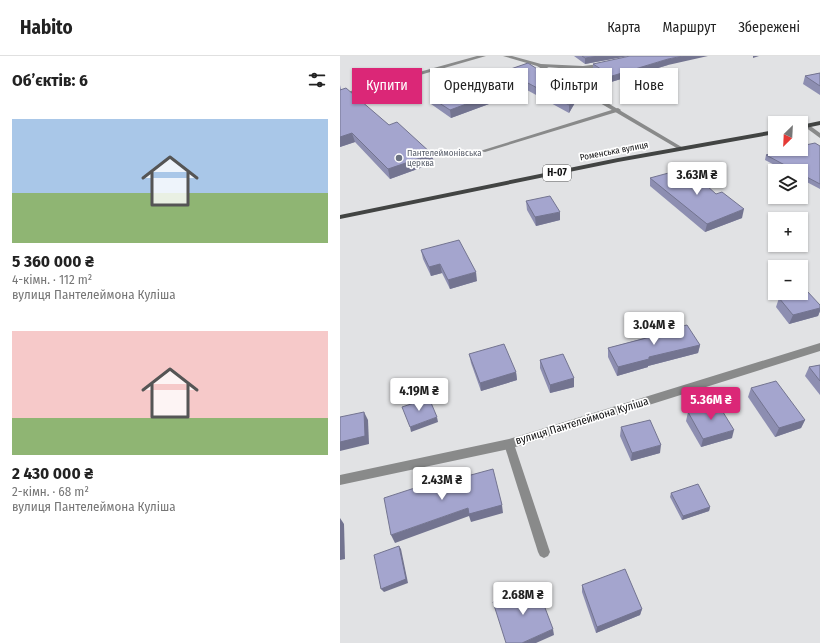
<!DOCTYPE html>
<html lang="uk">
<head>
<meta charset="utf-8">
<style>
	:root { --surface:#fff; --page:#f6f6f6; --text:#222; --muted:#767676; --line:#e0e0e0; --accent:#db2777 }
	body { margin:0; font-family:"Fira Sans Condensed",sans-serif; background:var(--page); color:var(--text); height:100vh; display:flex; flex-direction:column; font-size:15px; white-space:nowrap }
	* { box-sizing:border-box; margin:0 }
	p { font-size:13px; color:var(--muted) }
	.icon { flex:none; width:22px; height:22px; fill:none; stroke:currentColor; stroke-width:2; stroke-linecap:round; stroke-linejoin:round }
	.map { position:relative; flex:1; overflow:hidden }
	.panel { display:flex; flex-direction:column; background:var(--surface); width:340px }
	.panel>* { flex:none }
	.guide { position:absolute; left:12px; top:12px; width:380px; height:36px; display:flex; gap:8px }
	.needle { width:26px; rotate:204deg }
	.fabs { position:absolute; left:428px; top:60px; display:grid; gap:8px }
	.fabs a { display:grid; place-items:center; width:40px; height:40px; border-radius:0px; background:var(--surface); box-shadow:0 1px 3px #0004; font-size:20px }
	.price { position:absolute; translate:-50% -34px; padding:0 9px; border-radius:4px; background:#fff; color:#222; font-size:13px; line-height:26px; filter:drop-shadow(0 1px 2px #0008) }
	.price::after { content:''; position:absolute; left:50%; top:24px; width:12px; height:9px; margin-left:-6px; background:inherit; clip-path:polygon(0 0,100% 0,50% 100%) }
	.price.on { background:var(--accent); color:#fff }
	ul { padding:0; list-style:none }
	li { display:grid; align-content:center; gap:8px; height:212px; padding:0 12px }
	li span { display:grid; place-items:center; height:124px; border-radius:0px; color:#555 }
	li>.icon { margin-inline-start:auto }
	span .icon { width:72px; height:72px; fill:#fffc; stroke-width:1 }
	li b { font-size:17px }
	h2 { display:flex; justify-content:space-between; align-items:center; height:48px; padding:0 12px; font-size:17px }
	.pill { padding:0 14px; border-radius:0px; background:var(--surface); box-shadow:0 1px 3px #0004; font-size:14px; line-height:36px }
	.pill.on { background:var(--accent); color:#fff }
	header { display:flex; align-items:center; gap:24px; box-sizing:border-box; height:56px; padding:0 20px; background:var(--surface); border-bottom:1px solid var(--line) }
	header strong { font-size:19px }
	nav { display:flex; gap:22px; margin-inline-start:auto; font-size:14px }
	main { display:flex; flex:1; min-height:0 }
	.map>svg:first-child { display:block }
	.lines { fill:none; stroke-linecap:round; stroke-linejoin:round }
	.service { fill:#898a8a; fill-rule:evenodd }
	.minor { fill:#898a8a; fill-rule:evenodd }
	.primary { fill:#424443; fill-rule:evenodd }
	.wall { fill:#8d8eb1 }
	.shaded-wall { fill:#737490 }
	.building { fill:#a4a5ce; stroke:#737490 }
	.worship-dot { fill:#6b7280; stroke:#fff; stroke-width:1.5 }
	.labels { text-anchor:middle; dominant-baseline:central; stroke-width:3.5; stroke-linejoin:round; paint-order:stroke }
	.far-street-label { font-size:9px; fill:#101011; stroke:#fff }
	.far-worship-label { font-size:9px; fill:#5b616d; stroke:#fff; text-anchor:start }
	.shield { fill:#fff; stroke:#585858; stroke-width:1 }
	.shield-label { font-size:10px; font-weight:bold; fill:#101011 }
	.street-label { font-size:11px; fill:#101011; stroke:#fff }
</style>
</head>
<body>
<header>
<strong>Habito</strong>
<nav><a>Карта</a><a>Маршрут</a><a>Збережені</a></nav>
</header>
<main>
<section class="panel">
<h2>Об’єктів: 6<svg class="icon" aria-label="filters" viewBox="0 0 24 24"><path d="M4 7h16M4 17h16"/><circle cx="9" cy="7" r="2"/><circle cx="15" cy="17" r="2"/></svg></h2>
<ul>
<li><span style="background:linear-gradient(#a9c7e8 60%,#8fb573 0)"><svg class="icon" aria-label="home" viewBox="0 0 24 24"><path d="M3 11l9-7 9 7M6 9v11h12V9"/></svg></span><div><b>5 360 000 ₴</b><p>4-кімн. · 112 m²</p><p>вулиця Пантелеймона Куліша</p></div></li>
<li><span style="background:linear-gradient(#f6c9c9 70%,#8fb573 0)"><svg class="icon" aria-label="home" viewBox="0 0 24 24"><path d="M3 11l9-7 9 7M6 9v11h12V9"/></svg></span><div><b>2 430 000 ₴</b><p>2-кімн. · 68 m²</p><p>вулиця Пантелеймона Куліша</p></div></li>
</ul>
</section>
<div class="map">
<svg width="480" height="587" viewBox="0 0 480 587">
	<rect width="100%" height="100%" fill="#e1e2e4"/>
	<g class="lines">
		<!-- service -->
		<g class="service">
			<path d="M 278,52 L 281,54 L 280,55 L 145,96 L 140,95 Z"/>
			<path d="M 169,384 L 173,385 L 210,496 L 208,500 L 204,502 L 200,500 L 198,496 L 164,388 L 165,385 Z"/>
		</g>
		<!-- minor -->
		<g class="minor">
			<path d="M 137,0 L 146,0 L 0,42 L 0,38 Z"/>
			<path d="M 163,0 L 172,0 L 201,8 L 243,10 L 268,7 L 268,9 L 243,14 L 207,11 L 345,93 L 340,94 L 197,10 Z"/>
			<path d="M 465,69 L 469,69 L 480,77 L 480,82 L 465,71 Z"/>
			<path d="M 480,287 L 480,295 L 169,393 L 0,429 L 0,419 L 169,383 Z"/>
		</g>
		<!-- primary -->
		<g class="primary">
			<path d="M 480,65 L 480,69 L 461,73 L 461,69 Z"/>
			<path d="M 435,74 L 435,78 L 278,106 L 0,163 L 0,159 L 278,102 Z"/>
		</g>
	</g>
	<!-- wall -->
	<g class="wall">
		<path d="M 234,0 L 288,0 L 245,8 Z"/>
		<path d="M 188,7 L 236,45 L 229,57 L 187,34 L 111,62 L 91,48 L 90,41 Z"/>
		<path d="M 253,8 L 328,9 L 271,26 L 253,13 Z"/>
		<path d="M 480,17 L 480,39 L 463,28 L 465,20 Z"/>
		<path d="M 0,29 L 1,33 L 49,69 L 92,98 L 94,107 L 50,123 L 15,86 L 0,91 Z"/>
		<path d="M 480,90 L 480,133 L 461,123 L 461,115 L 446,115 L 425,104 L 426,99 Z"/>
		<path d="M 310,122 L 402,162 L 365,176 L 310,130 Z"/>
		<path d="M 186,145 L 220,164 L 196,170 L 187,154 Z"/>
		<path d="M 81,194 L 137,225 L 110,233 L 102,217 L 91,220 L 83,203 Z"/>
		<path d="M 439,242 L 480,249 L 480,255 L 478,260 L 449,268 L 436,251 Z"/>
		<path d="M 313,277 L 360,289 L 358,297 L 308,310 L 308,311 L 277,320 L 268,301 L 268,292 L 312,280 Z"/>
		<path d="M 129,298 L 176,316 L 177,324 L 141,335 L 131,307 Z"/>
		<path d="M 200,304 L 234,322 L 234,331 L 210,337 L 200,312 Z"/>
		<path d="M 480,309 L 480,339 L 465,320 L 469,311 Z"/>
		<path d="M 411,332 L 465,364 L 461,372 L 435,381 L 408,341 Z"/>
		<path d="M 348,356 L 392,382 L 361,391 L 346,365 Z"/>
		<path d="M 281,371 L 320,397 L 291,405 L 280,380 Z"/>
		<path d="M 331,437 L 370,451 L 369,455 L 342,464 L 330,441 Z"/>
		<path d="M 242,529 L 302,553 L 300,559 L 256,577 L 242,536 Z"/>
	</g>
	<!-- shaded-wall -->
	<g class="shaded-wall">
		<path d="M 259,0 L 288,0 L 245,8 L 245,2 Z"/>
		<path d="M 343,0 L 368,0 L 328,9 L 271,26 L 272,20 L 328,3 Z"/>
		<path d="M 413,0 L 419,0 L 413,2 Z"/>
		<path d="M 186,26 L 187,34 L 111,62 L 110,54 Z"/>
		<path d="M 236,38 L 236,45 L 229,57 L 229,49 Z"/>
		<path d="M 12,77 L 15,86 L 0,91 L 0,81 Z"/>
		<path d="M 92,98 L 94,107 L 50,123 L 48,113 Z"/>
		<path d="M 404,153 L 402,162 L 365,176 L 367,168 Z"/>
		<path d="M 220,156 L 220,164 L 196,170 L 195,161 Z"/>
		<path d="M 100,208 L 102,217 L 91,220 L 89,211 Z"/>
		<path d="M 136,216 L 137,225 L 110,233 L 108,224 Z"/>
		<path d="M 480,252 L 480,255 L 478,260 L 449,268 L 453,259 Z"/>
		<path d="M 360,289 L 358,297 L 308,310 L 308,311 L 277,320 L 278,311 L 309,301 Z"/>
		<path d="M 176,316 L 177,324 L 141,335 L 140,327 Z"/>
		<path d="M 234,322 L 234,331 L 210,337 L 210,329 Z"/>
		<path d="M 24,356 L 28,364 L 29,388 L 0,395 L 0,386 Z"/>
		<path d="M 97,361 L 98,366 L 71,376 L 70,371 Z"/>
		<path d="M 465,364 L 461,372 L 435,381 L 439,372 Z"/>
		<path d="M 394,374 L 392,382 L 361,391 L 363,383 Z"/>
		<path d="M 321,389 L 320,397 L 291,405 L 292,397 Z"/>
		<path d="M 162,449 L 163,457 L 131,466 L 129,460 L 55,487 L 51,479 L 128,452 Z"/>
		<path d="M 370,451 L 369,455 L 342,464 L 343,460 Z"/>
		<path d="M 0,462 L 4,468 L 5,503 L 0,504 Z"/>
		<path d="M 59,490 L 61,493 L 68,527 L 44,536 L 41,533 Z"/>
		<path d="M 302,553 L 300,559 L 256,577 L 257,571 Z"/>
		<path d="M 213,573 L 214,579 L 196,587 L 182,587 Z"/>
	</g>
	<!-- building -->
	<g class="building">
		<path d="M 242,0 L 259,0 L 245,2 Z"/>
		<path d="M 290,0 L 343,0 L 328,3 L 272,20 L 253,8 Z"/>
		<path d="M 188,7 L 236,38 L 229,49 L 186,26 L 110,54 L 90,41 Z"/>
		<path d="M 480,17 L 480,30 L 465,20 Z"/>
		<path d="M 6,32 L 49,69 L 57,66 L 92,98 L 48,113 L 12,77 L 0,81 L 0,34 Z"/>
		<path d="M 475,87 L 480,90 L 480,128 L 461,118 L 461,115 L 456,115 L 426,99 L 450,93 L 461,93 L 461,90 Z"/>
		<path d="M 347,112 L 376,138 L 382,136 L 404,153 L 367,168 L 310,122 Z"/>
		<path d="M 210,140 L 220,156 L 195,161 L 186,145 Z"/>
		<path d="M 119,184 L 136,216 L 108,224 L 100,208 L 89,211 L 81,194 Z"/>
		<path d="M 467,235 L 480,249 L 480,252 L 453,259 L 439,242 L 458,237 L 461,237 L 461,236 Z"/>
		<path d="M 347,269 L 360,289 L 309,301 L 309,303 L 278,311 L 268,292 L 314,280 L 313,277 Z"/>
		<path d="M 164,288 L 176,316 L 140,327 L 129,298 Z"/>
		<path d="M 223,298 L 234,322 L 210,329 L 200,304 Z"/>
		<path d="M 480,309 L 480,325 L 469,311 Z"/>
		<path d="M 436,325 L 465,364 L 439,372 L 411,332 Z"/>
		<path d="M 89,342 L 97,361 L 70,371 L 62,351 Z"/>
		<path d="M 378,348 L 394,374 L 363,383 L 348,356 Z"/>
		<path d="M 24,356 L 25,380 L 0,386 L 0,361 Z"/>
		<path d="M 310,364 L 321,389 L 292,397 L 281,371 Z"/>
		<path d="M 153,413 L 162,449 L 129,458 L 128,452 L 51,479 L 44,442 L 93,426 L 94,429 Z"/>
		<path d="M 358,428 L 370,451 L 343,460 L 331,437 Z"/>
		<path d="M 59,490 L 66,523 L 41,533 L 34,499 Z"/>
		<path d="M 285,513 L 302,553 L 257,571 L 242,529 Z"/>
		<path d="M 196,528 L 213,573 L 182,587 L 166,587 L 153,546 Z"/>
	</g>
	<!-- markers -->
	<circle class="worship-dot" cx="59" cy="102" r="4"/>
	<g class="labels">
		<!-- far-street labels -->
		<g class="far-street-label">
			<text transform="translate(274 95) rotate(-11)">Роменська вулиця</text>
		</g>
		<!-- far-worship labels -->
		<g class="far-worship-label">
			<text x="67" y="97">Пантелеймонівська<tspan x="67" dy="10">церква</tspan></text>
		</g>
		<!-- shield labels -->
		<rect class="shield" x="203" y="109" width="28" height="16" rx="3"/>
		<g class="shield-label">
			<text x="217" y="117">Н-07</text>
		</g>
		<!-- street labels -->
		<g class="street-label">
			<text transform="translate(242 365) rotate(-17)">вулиця Пантелеймона Куліша</text>
		</g>
	</g>
</svg>
<div class="fabs">
<a><svg class="needle" viewBox="-14 -14 28 28"><path d="M0-13l5 13h-10z" fill="#e53935"/><path d="M0 13l5-13h-10z" fill="#767676"/></svg></a>
<a><svg class="icon" aria-label="layers" viewBox="0 0 24 24"><path d="M12 4l9 5-9 5-9-5zM3 14l9 5 9-5"/></svg></a>
<a>+</a>
<a>−</a>
</div>
<b class="price" style="left:357px;top:140px">3.63M ₴</b>
<b class="price" style="left:314px;top:290px">3.04M ₴</b>
<b class="price" style="left:79px;top:356px">4.19M ₴</b>
<b class="price on" style="left:371px;top:365px">5.36M ₴</b>
<b class="price" style="left:102px;top:445px">2.43M ₴</b>
<b class="price" style="left:183px;top:560px">2.68M ₴</b>
<div class="guide">
<a class="pill on">Купити</a>
<a class="pill">Орендувати</a>
<a class="pill">Фільтри</a>
<a class="pill">Нове</a>
</div>
</div>
</main>
</body>
</html>
